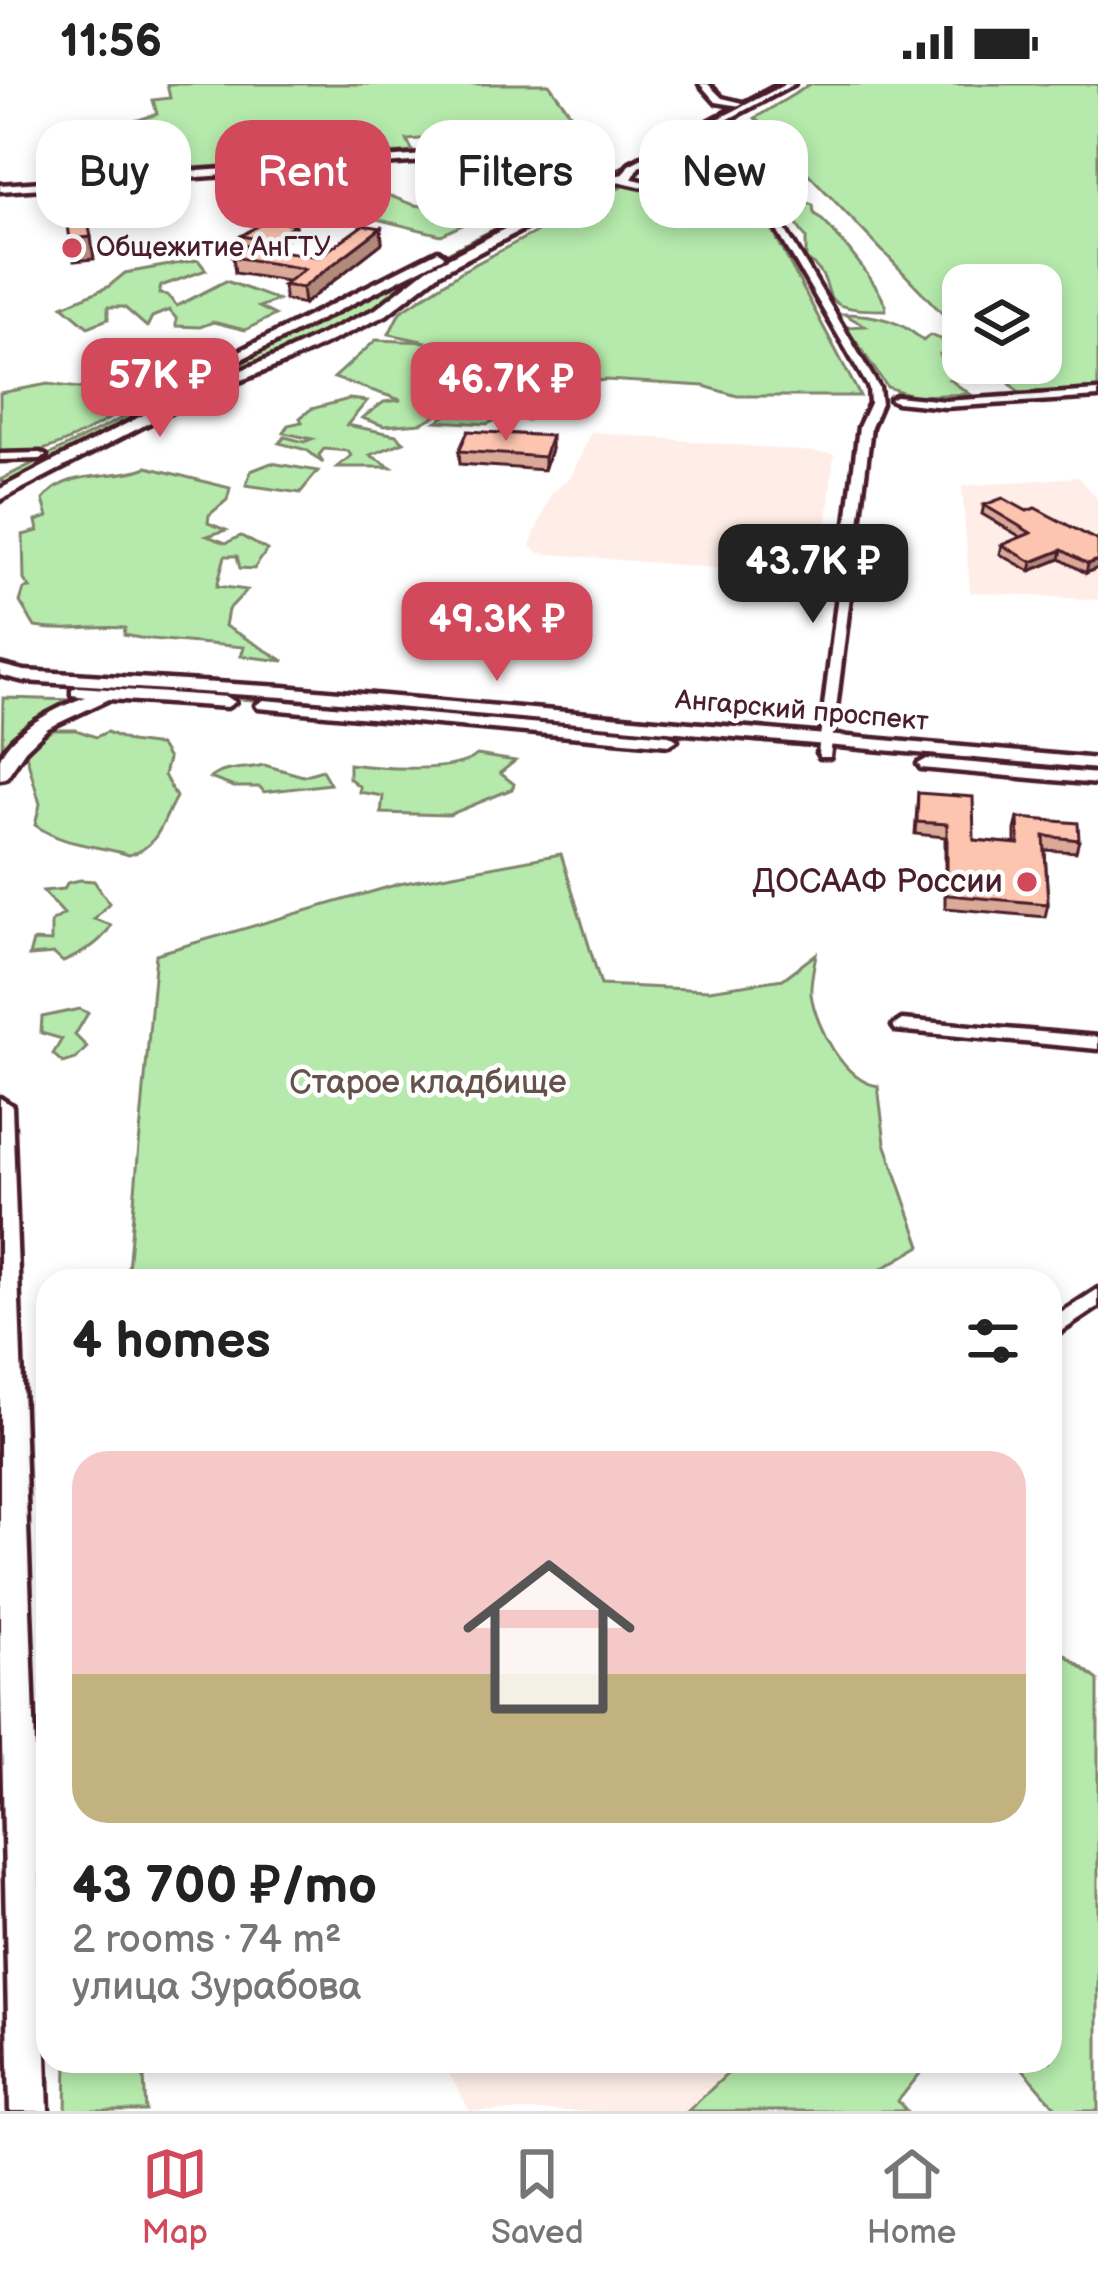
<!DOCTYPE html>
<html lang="en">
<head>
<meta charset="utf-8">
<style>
	:root { --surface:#fff; --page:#f2f2f2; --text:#222; --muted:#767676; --line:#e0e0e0; --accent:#d1495b }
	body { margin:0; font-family:"Balsamiq Sans",sans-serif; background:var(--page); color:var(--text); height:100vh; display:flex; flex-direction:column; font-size:45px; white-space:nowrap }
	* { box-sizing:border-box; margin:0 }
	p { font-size:39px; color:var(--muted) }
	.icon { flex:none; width:66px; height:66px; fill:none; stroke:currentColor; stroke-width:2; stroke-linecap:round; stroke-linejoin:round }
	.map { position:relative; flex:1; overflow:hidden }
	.details { position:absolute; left:36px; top:1185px; width:1026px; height:804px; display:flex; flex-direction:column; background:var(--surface); border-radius:36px; box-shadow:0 6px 18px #0003 }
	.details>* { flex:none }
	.top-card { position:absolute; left:36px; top:36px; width:1026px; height:108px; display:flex; gap:24px }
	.tools { position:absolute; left:942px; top:180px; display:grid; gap:24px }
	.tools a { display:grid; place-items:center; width:120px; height:120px; border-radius:24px; background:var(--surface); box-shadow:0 6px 18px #0003; font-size:60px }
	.price { position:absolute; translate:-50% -102px; padding:0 27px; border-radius:24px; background:var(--accent); color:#fff; font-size:39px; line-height:78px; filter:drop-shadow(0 3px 6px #0008) }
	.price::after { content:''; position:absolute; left:50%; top:72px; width:36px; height:27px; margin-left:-18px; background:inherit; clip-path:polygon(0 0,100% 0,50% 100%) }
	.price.on { background:#222; color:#fff }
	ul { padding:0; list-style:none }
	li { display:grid; align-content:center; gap:24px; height:636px; padding:0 36px }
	li span { display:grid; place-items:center; height:372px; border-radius:36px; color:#555 }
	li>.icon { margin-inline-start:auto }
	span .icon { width:216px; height:216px; fill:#fffc; stroke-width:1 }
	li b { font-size:51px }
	h2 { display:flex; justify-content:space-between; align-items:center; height:144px; padding:0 36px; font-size:51px }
	.pill { padding:0 42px; border-radius:36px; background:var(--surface); box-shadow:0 6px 18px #0003; font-size:42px; line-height:108px }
	.pill.on { background:var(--accent); color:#fff }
	.status { display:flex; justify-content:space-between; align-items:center; height:84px; padding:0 60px; background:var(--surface); direction:ltr }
	.status svg { height:33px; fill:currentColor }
	.menu { display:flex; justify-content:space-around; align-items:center; height:168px; border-top:3px solid var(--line); background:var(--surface); font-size:33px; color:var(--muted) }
	.menu a { display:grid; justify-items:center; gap:6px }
	.menu .on { color:var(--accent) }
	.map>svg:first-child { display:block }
	.built { fill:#feeee7 }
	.green { fill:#b5eaac; stroke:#80846c; stroke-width:3 }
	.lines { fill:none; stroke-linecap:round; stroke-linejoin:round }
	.minor-casing { stroke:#4a1f2b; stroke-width:9 }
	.tertiary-casing { stroke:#4a1f2b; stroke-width:9 }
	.secondary-casing { stroke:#4a1f2b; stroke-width:9 }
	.minor { fill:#fff; fill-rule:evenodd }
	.tertiary { fill:#fff; fill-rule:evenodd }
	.secondary { fill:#fff; fill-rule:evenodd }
	.tram { stroke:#4a1f2b; stroke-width:3 }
	.wall { fill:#daa997; stroke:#4a1f2b; stroke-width:3 }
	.shaded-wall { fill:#b18a7b; stroke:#4a1f2b; stroke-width:3 }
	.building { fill:#fdc5b0; stroke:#4a1f2b; stroke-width:3 }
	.poi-dot { fill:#d1495b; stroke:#fff; stroke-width:4.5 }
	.labels { text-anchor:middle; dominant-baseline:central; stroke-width:9; stroke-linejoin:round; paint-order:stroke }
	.far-poi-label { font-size:27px; fill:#4a1f2b; stroke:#fff; text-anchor:start }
	.far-street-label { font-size:27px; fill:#4a1f2b; stroke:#fff }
	.poi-label { font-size:33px; fill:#4a1f2b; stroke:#fff; text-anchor:end }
	.park-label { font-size:33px; fill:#65524b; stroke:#fff }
</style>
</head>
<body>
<div class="status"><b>11:56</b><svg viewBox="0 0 49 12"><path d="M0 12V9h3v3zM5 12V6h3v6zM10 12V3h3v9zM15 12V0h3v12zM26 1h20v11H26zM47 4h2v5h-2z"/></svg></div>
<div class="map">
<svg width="1098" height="2027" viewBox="0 0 1098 2027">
	<rect width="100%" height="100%" fill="#fff"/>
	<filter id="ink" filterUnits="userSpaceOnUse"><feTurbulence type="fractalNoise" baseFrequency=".00833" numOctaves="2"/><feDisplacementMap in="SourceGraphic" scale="24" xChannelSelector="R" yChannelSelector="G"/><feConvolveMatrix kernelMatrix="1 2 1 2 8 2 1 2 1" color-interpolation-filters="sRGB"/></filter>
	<g filter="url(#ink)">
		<!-- built -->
		<g class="built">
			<path d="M 591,348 L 834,370 L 821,493 L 539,469 L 530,461 L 551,410 L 571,393 Z"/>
			<path d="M 1079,393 L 1098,416 L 1098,516 L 970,508 L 962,402 Z"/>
			<path d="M 442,1977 L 780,1977 L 718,2027 L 470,2027 Z"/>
		</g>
		<!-- green -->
		<g class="green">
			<path d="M 167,0 L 549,0 L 571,30 L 536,46 L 407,56 L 413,68 L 123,89 L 130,61 L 119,42 L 157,30 L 153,16 L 170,14 Z"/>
			<path d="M 811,0 L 1098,0 L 1098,304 L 1019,309 L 990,279 L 1041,279 L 1041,201 L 963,201 L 963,251 L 755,34 Z"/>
			<path d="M 510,72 L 571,84 L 555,93 L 524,92 L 518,99 L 540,105 L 441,151 L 368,133 L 363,127 L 378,124 L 368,110 C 389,105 401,121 423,122 C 455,122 484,103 514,94 L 510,88 L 474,76 Z"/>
			<path d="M 595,94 L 602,96 L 432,185 L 382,222 L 299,264 L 186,310 L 9,400 L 0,396 Z"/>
			<path d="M 627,100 L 743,126 L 769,140 L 860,312 L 737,312 L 704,302 L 606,296 L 535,304 L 554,310 L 528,336 L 489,333 L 494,337 L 487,340 L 437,337 L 478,314 L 513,311 L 500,306 L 535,288 L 571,280 L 553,276 L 421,339 L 384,342 L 362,334 L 384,318 L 401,316 L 334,294 L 376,256 L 427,258 L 389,250 L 400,228 L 464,186 Z"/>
			<path d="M 784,103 L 790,111 L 813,121 L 814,129 C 831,142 886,208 886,226 C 801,227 848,203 806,175 L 806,154 L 772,105 Z"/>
			<path d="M 198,176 L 206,186 L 161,202 L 159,210 L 167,211 L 177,222 L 226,197 L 278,216 L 259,223 L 275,231 L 245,246 L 213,238 L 200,243 L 176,242 L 176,234 L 169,226 L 152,233 L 147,243 L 124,223 L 108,223 L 108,235 L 88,243 L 63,222 L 108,203 L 125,189 Z"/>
			<path d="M 844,230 C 873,230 902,236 923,257 L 930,251 L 956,261 L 956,266 L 940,270 L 944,284 L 969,288 L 964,295 L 950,296 L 970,310 L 914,312 L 887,303 L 846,243 L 865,242 Z"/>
			<path d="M 48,300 L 148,313 C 107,333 47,381 0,367 L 0,309 Z"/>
			<path d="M 349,315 L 367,317 L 347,341 L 396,351 L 404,358 L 370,371 L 391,383 L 337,383 L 351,372 L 348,367 L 324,365 L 319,371 L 323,379 L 307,366 L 279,359 L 285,353 L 304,358 L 312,355 L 284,349 L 288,341 L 302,338 L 300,334 L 311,325 Z"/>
			<path d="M 271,379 L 318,387 L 300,409 L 246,401 L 251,387 Z"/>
			<path d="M 147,383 L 230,404 L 227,416 L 209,431 L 208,439 L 226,446 L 207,452 L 226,459 L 241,452 L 267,466 L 254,485 L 240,484 L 237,472 L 225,472 L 217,502 L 247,506 L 228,526 L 225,542 L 284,577 L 241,572 L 244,563 L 140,554 L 124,551 L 125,544 C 95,541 70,549 35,543 L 20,518 L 24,505 L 30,504 L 24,496 L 23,451 L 38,447 L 36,437 L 48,433 L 43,416 C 67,383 114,397 147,383 Z"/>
			<path d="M 170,603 L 802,659 L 803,662 L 166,609 Z"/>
			<path d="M 3,614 L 77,616 L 39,634 L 2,668 Z"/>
			<path d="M 53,646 L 76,646 L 96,653 L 107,648 L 130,658 L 160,662 L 168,675 L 164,691 L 176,713 C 162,737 159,763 129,771 C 95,760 66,763 35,741 L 40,720 L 26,670 L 36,656 Z"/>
			<path d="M 477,671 L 515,677 L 500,689 L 514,700 L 512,705 L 449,731 L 381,729 L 383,712 L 359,708 L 360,703 L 349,694 L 349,680 C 378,684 456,690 477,671 Z"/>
			<path d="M 264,681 L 303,692 L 322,686 L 330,700 L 264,708 L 260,703 L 234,703 L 210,694 C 227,682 245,686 264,681 Z"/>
			<path d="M 561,770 L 601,901 L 709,906 L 783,895 L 816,870 C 814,882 810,898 811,910 C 816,943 844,997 878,1002 L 885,1059 L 921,1162 L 861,1197 L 127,1197 L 156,870 L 399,800 Z"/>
			<path d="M 80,796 L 94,797 L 109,819 L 94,835 L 111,841 C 102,859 82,870 63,878 L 54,870 L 29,872 L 33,857 L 51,858 L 51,838 L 64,830 L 43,807 L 64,805 L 67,799 Z"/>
			<path d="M 80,925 L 88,929 L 75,951 L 87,963 L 76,975 L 63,979 L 53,970 L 62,955 L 41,949 L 42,933 Z"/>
			<path d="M 1050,1566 L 1059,1566 L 1098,1596 L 1098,2027 L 1059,2027 L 1016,1977 L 1050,1977 Z"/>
			<path d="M 67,1977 L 143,1977 L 146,2027 L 66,2027 Z"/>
			<path d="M 741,1977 L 930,1977 L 898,2017 L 906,2027 L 688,2027 Z"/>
		</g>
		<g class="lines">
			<!-- minor casing -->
			<g class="minor-casing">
				<g id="minor">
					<path d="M 700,0 L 708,0 L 722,14 L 751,21 L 747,23 L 716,18 Z"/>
					<path d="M 482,67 L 533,69 L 606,83 L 602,86 L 533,75 L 482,73 L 0,107 L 0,101 Z"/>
					<path d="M 620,92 L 774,127 L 879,304 L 881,320 L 871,343 L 830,673 L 820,673 L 818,670 L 859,343 L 870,319 L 869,304 L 768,131 L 617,97 Z"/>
					<path d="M 1098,307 L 1098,313 L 945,323 L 896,318 L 890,315 L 896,312 L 945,317 Z"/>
					<path d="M 0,370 L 40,369 L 46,372 L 40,375 L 0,376 Z"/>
					<path d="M 902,936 L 1098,953 L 1098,965 L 896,946 L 893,942 Z"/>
					<path d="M 1098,1205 L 1098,1223 L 1050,1255 L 1050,1236 Z"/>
				</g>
			</g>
			<!-- tertiary casing -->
			<g class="tertiary-casing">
				<g id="tertiary">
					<path d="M 0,581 L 24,587 L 283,603 L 1098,675 L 1098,685 L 283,613 L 24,597 L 0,591 Z"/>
					<path d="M 78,603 L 227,613 L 235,618 L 227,623 L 109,615 L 48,644 L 25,666 L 6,694 L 0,695 C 0,689 0,682 0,675 C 9,647 60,622 86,613 L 72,611 L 72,605 Z"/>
					<path d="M 264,616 L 669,651 L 677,656 L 669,661 L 258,624 L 256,621 Z"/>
					<path d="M 927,675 L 1098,690 L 1098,700 L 921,684 L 918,680 Z"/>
				</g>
			</g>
			<!-- secondary casing -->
			<g class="secondary-casing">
				<g id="secondary">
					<path d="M 781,0 L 794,0 L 639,83 L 632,95 L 606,102 L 441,188 L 386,231 L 289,277 L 197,314 L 0,416 L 0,405 L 187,308 L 279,271 L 376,225 L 431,182 L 598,96 L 623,90 L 630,79 Z"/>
					<path d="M 438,167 L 444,171 L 443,174 L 190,301 L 178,298 Z"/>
					<path d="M 0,1014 L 12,1022 L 48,2027 L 10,2027 L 0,1564 Z"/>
				</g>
			</g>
			<!-- minor -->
			<use href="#minor" class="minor"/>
			<!-- tertiary -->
			<use href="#tertiary" class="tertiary"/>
			<!-- secondary -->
			<use href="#secondary" class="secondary"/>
			<!-- tram -->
			<path class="tram" d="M 0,403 L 783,0"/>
		</g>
		<!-- wall -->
		<g class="wall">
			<path d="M 707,57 L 756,68 L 733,80 L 719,80 L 706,72 Z"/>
			<path d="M 381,144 L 382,159 L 304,220 L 285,216 L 283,201 L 287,197 L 235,189 L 233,173 L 319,173 Z"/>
			<path d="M 296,148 L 270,165 L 242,160 L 241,152 Z"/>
			<path d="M 551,365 L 544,386 L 460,380 L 459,367 Z"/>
			<path d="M 984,421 L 1027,427 L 1098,457 L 1086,489 L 1060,475 L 1030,487 L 1000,470 L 1002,461 L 1021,453 L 982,430 Z"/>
			<path d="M 918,709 L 974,756 L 1015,760 L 1015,746 L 1018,734 L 1079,756 L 1076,768 L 1045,766 L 1048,820 L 1045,833 L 945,824 L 945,753 L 915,750 Z"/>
		</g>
		<!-- shaded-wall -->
		<g class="shaded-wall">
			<path d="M 757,54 L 756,68 L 733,80 L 733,65 Z"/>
			<path d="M 295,140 L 296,148 L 270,165 L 269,157 Z"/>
			<path d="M 381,144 L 382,159 L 304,220 L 302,204 Z"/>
			<path d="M 91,153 L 94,175 L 74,177 L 70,155 Z"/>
			<path d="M 551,352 L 551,365 L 544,386 L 544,373 Z"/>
			<path d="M 1062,466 L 1060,475 L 1030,487 L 1032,478 Z"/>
			<path d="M 1098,476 L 1098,484 L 1086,489 L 1088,480 Z"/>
		</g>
		<!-- building -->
		<g class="building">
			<path d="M 728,50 L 757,54 L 733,65 L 720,65 L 707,57 Z"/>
			<path d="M 86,128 L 91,153 L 70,155 L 66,129 Z"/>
			<path d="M 267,136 L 295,140 L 269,157 L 241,152 Z"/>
			<path d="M 363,141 L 381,144 L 302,204 L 283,201 L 305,185 L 233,173 L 249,162 L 319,173 Z"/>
			<path d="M 468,347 L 551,352 L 544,373 L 459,367 Z"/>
			<path d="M 1003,414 L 1027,427 L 1035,424 L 1098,457 L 1098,476 L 1088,480 L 1062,466 L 1032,478 L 1002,461 L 1031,449 L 984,421 Z"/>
			<path d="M 918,709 L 973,713 L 974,756 L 1019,760 L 1018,734 L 1078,739 L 1079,756 L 1044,752 L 1048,820 L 947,811 L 947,740 L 917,738 Z"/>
		</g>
	</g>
	<!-- markers -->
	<g class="poi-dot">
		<circle cx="72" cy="164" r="12"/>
		<circle cx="1027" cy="798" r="12"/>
	</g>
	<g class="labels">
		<!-- far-poi labels -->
		<g class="far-poi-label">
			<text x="96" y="164">Общежитие АнГТУ</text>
		</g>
		<!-- far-street labels -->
		<g class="far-street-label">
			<text transform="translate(802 627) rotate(5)">Ангарский проспект</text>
		</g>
		<!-- poi labels -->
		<g class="poi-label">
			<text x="1003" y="798">ДОСААФ России</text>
		</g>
		<!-- park labels -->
		<g class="park-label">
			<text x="428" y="999">Старое кладбище</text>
		</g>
	</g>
</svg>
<div class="tools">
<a><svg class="icon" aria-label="layers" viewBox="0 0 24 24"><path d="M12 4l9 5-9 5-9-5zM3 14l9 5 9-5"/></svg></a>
</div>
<b class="price" style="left:160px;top:356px">57K ₽</b>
<b class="price" style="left:506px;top:360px">46.7K ₽</b>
<b class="price on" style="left:813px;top:542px">43.7K ₽</b>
<b class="price" style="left:497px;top:600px">49.3K ₽</b>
<div class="top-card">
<a class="pill">Buy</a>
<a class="pill on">Rent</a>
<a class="pill">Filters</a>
<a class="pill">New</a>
</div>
<section class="details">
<h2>4 homes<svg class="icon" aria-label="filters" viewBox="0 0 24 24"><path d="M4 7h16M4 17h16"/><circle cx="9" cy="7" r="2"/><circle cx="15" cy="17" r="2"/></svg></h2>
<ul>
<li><span style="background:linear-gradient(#f6c9c9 60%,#c2b280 0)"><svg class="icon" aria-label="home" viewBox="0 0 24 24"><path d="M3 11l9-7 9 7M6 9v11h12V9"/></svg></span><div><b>43 700 ₽/mo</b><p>2 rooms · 74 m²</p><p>улица Зурабова</p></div></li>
</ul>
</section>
</div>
<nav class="menu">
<a class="on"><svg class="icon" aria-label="map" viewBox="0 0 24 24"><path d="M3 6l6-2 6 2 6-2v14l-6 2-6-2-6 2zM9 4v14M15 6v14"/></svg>Map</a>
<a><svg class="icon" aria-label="saved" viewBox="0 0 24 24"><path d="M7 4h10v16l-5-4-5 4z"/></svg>Saved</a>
<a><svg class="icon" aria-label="home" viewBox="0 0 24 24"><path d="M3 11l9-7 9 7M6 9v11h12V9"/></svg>Home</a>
</nav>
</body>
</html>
